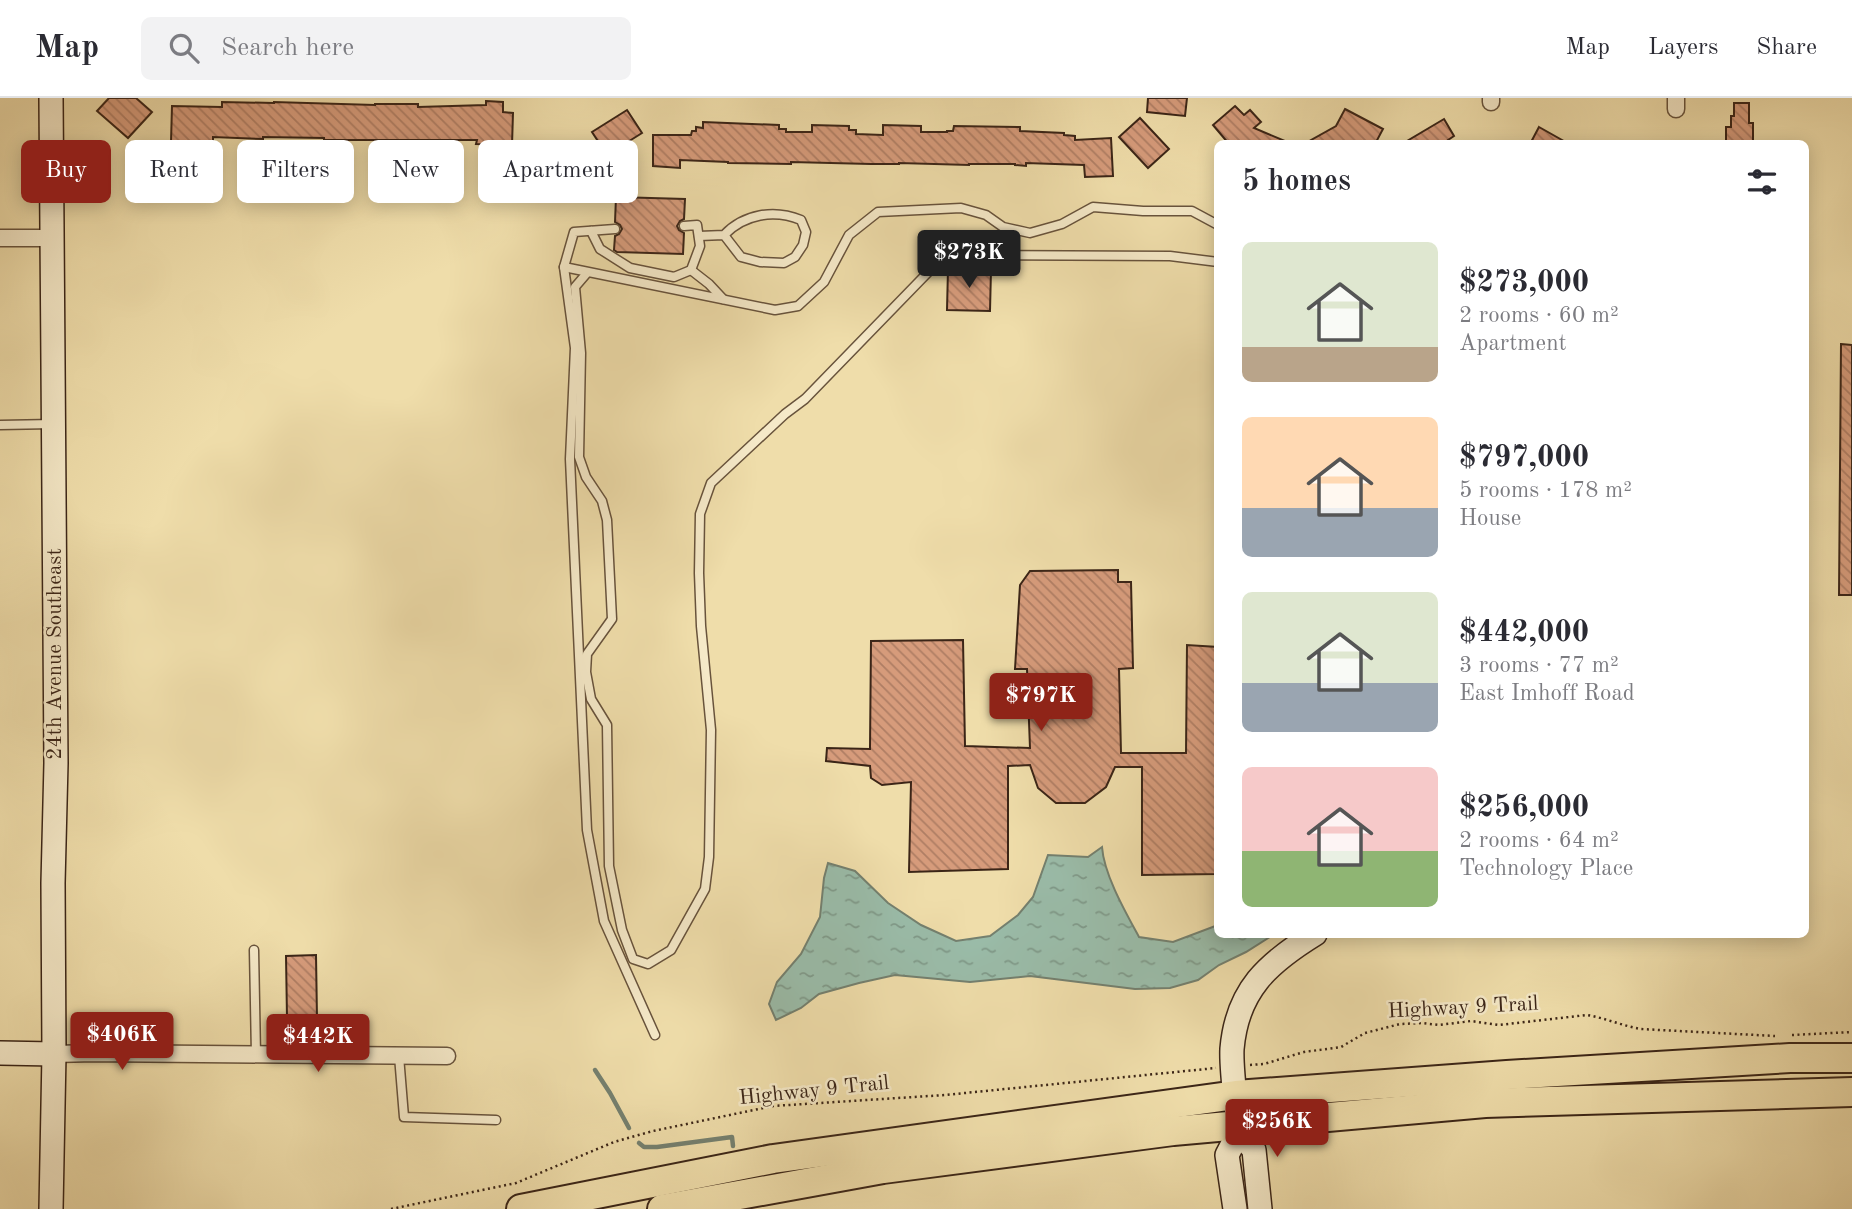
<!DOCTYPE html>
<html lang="en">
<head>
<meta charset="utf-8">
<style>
	:root { --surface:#fff; --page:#f2f2f3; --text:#2b2b33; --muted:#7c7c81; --line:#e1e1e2; --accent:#8f2418 }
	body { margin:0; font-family:"Old Standard TT",serif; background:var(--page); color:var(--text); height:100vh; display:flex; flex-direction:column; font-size:26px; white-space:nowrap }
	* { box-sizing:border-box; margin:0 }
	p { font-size:23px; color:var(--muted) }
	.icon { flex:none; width:38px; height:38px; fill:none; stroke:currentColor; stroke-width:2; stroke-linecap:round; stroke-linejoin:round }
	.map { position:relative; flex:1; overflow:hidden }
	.side { position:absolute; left:1214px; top:42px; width:595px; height:798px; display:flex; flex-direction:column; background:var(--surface); border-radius:10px; box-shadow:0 4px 18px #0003 }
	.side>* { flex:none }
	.banner { position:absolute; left:21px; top:42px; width:665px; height:63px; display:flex; gap:14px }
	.price { position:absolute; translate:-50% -60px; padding:0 16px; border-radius:7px; background:var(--accent); color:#fff; font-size:23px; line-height:46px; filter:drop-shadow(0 2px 4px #0008) }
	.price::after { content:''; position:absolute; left:50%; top:42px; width:21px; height:16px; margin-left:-10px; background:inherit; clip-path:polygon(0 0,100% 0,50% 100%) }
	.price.current { background:#222; color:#fff }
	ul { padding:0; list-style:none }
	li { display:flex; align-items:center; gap:21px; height:175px; padding:0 28px }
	li span { display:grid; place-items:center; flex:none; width:196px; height:140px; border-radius:10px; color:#555 }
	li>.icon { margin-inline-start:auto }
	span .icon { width:84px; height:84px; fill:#fffc; stroke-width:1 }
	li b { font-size:30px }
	h2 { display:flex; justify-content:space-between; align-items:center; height:84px; padding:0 28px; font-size:30px }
	.tag { padding:0 24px; border-radius:10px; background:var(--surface); box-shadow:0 4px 18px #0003; font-size:24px; line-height:63px }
	.tag.current { background:var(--accent); color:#fff }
	header { display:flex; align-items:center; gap:42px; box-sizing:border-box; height:98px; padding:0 35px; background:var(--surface); border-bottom:2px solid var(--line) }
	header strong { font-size:33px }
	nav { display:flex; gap:38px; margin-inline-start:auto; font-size:24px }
	.search { width:490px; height:63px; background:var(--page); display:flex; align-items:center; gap:18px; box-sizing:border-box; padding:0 24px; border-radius:10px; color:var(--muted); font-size:26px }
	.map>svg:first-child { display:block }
	.water { fill:url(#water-ripples); stroke:#74806f; stroke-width:2 }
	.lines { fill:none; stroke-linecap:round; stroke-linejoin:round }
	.stream { stroke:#74806f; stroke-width:4.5 }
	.building { fill:url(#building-back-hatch); stroke:#3b2517; stroke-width:2 }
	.lane-casing { stroke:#68533c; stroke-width:11 }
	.street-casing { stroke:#68533c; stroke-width:19 }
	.secondary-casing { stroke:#3b2517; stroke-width:26 }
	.highway-casing { stroke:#3b2517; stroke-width:32 }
	.path { stroke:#3b2517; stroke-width:2.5; stroke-dasharray:2 3.5; stroke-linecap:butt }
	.lane { stroke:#f5e9c8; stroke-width:8 }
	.street { stroke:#f5e9c8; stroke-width:16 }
	.secondary { stroke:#f5e9c8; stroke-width:23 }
	.highway { stroke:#efddaa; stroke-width:28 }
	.labels { text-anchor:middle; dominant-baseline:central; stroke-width:5; stroke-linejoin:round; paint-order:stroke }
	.street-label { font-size:21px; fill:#3b2517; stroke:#f5e9c8 }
</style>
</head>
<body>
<header>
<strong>Map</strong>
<div class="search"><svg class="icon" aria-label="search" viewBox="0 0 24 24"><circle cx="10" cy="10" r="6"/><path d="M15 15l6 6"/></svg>Search here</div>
<nav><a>Map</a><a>Layers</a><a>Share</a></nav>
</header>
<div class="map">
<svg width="1852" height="1111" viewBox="0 0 1852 1111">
	<defs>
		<pattern id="water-ripples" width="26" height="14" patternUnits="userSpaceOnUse" patternTransform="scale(1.75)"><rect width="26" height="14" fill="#9abca9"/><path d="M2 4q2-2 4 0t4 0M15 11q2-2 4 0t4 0" fill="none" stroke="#7f9989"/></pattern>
		<pattern id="building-back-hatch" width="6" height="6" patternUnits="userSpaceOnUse" patternTransform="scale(1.75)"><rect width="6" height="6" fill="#d69b7b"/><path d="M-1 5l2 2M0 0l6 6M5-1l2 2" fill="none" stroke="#af7e64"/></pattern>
	</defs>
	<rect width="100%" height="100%" fill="#efddaa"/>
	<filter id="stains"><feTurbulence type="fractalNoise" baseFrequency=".00286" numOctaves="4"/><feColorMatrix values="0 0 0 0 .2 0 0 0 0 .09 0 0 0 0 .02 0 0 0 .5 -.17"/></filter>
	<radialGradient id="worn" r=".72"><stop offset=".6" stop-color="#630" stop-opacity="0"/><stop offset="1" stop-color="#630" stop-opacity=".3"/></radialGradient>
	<!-- water -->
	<path class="water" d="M 1102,749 C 1104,777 1126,815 1139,839 L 1173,844 L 1218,827 L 1218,836 L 1273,837 L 1246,854 L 1219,867 L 1198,882 L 1170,890 L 1135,891 L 1030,878 L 970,884 L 895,877 L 859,885 L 819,896 L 801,910 L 776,922 L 769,906 L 777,884 L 801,856 L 820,819 L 824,780 L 828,765 L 855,773 L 888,805 L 921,827 L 956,843 L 990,838 L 1018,817 L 1033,799 L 1048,757 L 1088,759 Z"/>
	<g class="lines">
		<!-- stream -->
		<g class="stream">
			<path d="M 595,972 L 610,995 L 629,1030"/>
			<path d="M 639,1045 L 644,1049 L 657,1049 L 732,1039 L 733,1048"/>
		</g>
	</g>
	<!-- building -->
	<g class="building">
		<path d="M 109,0 L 136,0 L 152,14 L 128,40 L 97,13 Z"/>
		<path d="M 1148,0 L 1187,0 L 1185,18 L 1147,14 Z"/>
		<path d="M 486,3 L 503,4 L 503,14 L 513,15 L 512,47 L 476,46 L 477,42 L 324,42 L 324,40 L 263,39 L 263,41 L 213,39 L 213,44 L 171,44 L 172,8 L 222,9 L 222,4 L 274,5 L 274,4 L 375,7 L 375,6 L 418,6 L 418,9 L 486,7 Z"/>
		<path d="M 1734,5 L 1749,5 L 1749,25 L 1753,25 L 1753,46 L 1726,46 L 1726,29 L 1731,29 L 1731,18 L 1734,18 Z"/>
		<path d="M 1235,8 L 1244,17 L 1250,12 L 1261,24 L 1254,30 L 1292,46 L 1229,46 L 1213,27 Z"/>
		<path d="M 1345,11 L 1383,31 L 1375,46 L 1304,46 L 1336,28 Z"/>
		<path d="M 627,12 L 642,35 L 607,57 L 592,34 Z"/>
		<path d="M 1140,20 L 1169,51 L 1148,70 L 1119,39 Z"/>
		<path d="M 1444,21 L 1454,38 L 1442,46 L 1402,46 Z"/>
		<path d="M 703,24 L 779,27 L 779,31 L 786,31 L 786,34 L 812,34 L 812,27 L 849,28 L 849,32 L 856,32 L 856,36 L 883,37 L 883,27 L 921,28 L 921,34 L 947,34 L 947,33 L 953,33 L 954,28 L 1020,29 L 1020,33 L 1064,35 L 1064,37 L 1075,38 L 1075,42 L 1111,40 L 1113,78 L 1085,79 L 1084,67 L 1026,65 L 1026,68 L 1015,67 L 1015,66 L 969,66 L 969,67 L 899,65 L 899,66 L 871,66 L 791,64 L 791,66 L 728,65 L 728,64 L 680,62 L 680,70 L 653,68 L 653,37 L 691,37 L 692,33 L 696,33 L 696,29 L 703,30 Z"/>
		<path d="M 1539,29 L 1569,46 L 1530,46 Z"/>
		<path d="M 616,99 L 685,101 L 684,121 L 680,123 L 677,128 L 679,132 L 684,135 L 683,156 L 617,154 L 614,152 L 615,138 L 619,136 L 622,131 L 620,127 L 615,124 Z"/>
		<path d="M 948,171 L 991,172 L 990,213 L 947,212 Z"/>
		<path d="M 1841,246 L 1852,247 L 1852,497 L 1839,497 Z"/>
		<path d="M 1118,472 L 1118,484 L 1131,484 L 1133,570 L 1119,571 L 1121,655 L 1186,655 L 1187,547 L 1218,549 L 1218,776 L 1142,777 L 1142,669 L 1115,669 L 1106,689 L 1085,705 L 1056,705 L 1038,690 L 1030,667 L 1008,668 L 1008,771 L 909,774 L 911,684 L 882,687 L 871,680 L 870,668 L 826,663 L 827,650 L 870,651 L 871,543 L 963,542 L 965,648 L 1030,650 L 1027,571 L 1015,571 L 1020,487 L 1030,473 Z"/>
		<path d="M 316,857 L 317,920 L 287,920 L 286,858 Z"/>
	</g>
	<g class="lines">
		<!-- lane casing -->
		<g class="lane-casing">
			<g id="lane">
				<path d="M 615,131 L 574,134 L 564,169 L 575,250 L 570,361 L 587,732 L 604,823 L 655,937"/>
				<path d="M 591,133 L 600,151 L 630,170 L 674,179 L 691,172 L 700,148 L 697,127 L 684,128"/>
				<path d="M 699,138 L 724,137 L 741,159 L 760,164 L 784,165 L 795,159 L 803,147 L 806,134 L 801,122 C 774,111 744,116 724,137"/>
				<path d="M 564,169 L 775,212 L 798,208 L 824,184 L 849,137 L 878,114 L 961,110 L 986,117 L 1003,129 L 1030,135 L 1062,126 L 1093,109 L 1143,113 L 1192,113 L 1218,127"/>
				<path d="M 691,172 L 709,186 L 723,201"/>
				<path d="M 587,175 L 575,189 L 581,255 L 579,359 L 586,379 L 602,403 L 607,422 L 612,521 L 587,556 L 586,574 L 591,601 L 607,627 L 609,768 L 622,832 L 633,861 L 648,866 L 671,852 L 705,791 L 709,759 L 711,632 L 701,528 L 699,475 L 700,416 L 711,385 L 785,316 L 805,301 L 940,162 L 964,157 L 1170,158 L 1218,164"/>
				<path d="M 0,327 L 53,326"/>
				<path d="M 254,852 L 256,957"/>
				<path d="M 399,958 L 404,1019 L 496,1022"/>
			</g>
		</g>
		<!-- street casing -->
		<g class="street-casing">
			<g id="street">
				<path d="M 1491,0 L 1491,4"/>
				<path d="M 1676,0 L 1676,11"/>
				<path d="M 0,140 L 52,140"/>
				<path d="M 54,956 L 94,955 L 447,958"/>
			</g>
		</g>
		<!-- secondary casing -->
		<g class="secondary-casing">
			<g id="secondary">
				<path d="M 51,0 L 56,665 L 53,785 L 54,956 L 51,1111"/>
				<path d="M 0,955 L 54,956"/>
				<path d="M 1235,1111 L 1227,1057 L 1239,1034"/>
				<path d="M 1260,1111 L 1254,1052 L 1239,1034 L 1238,1027 C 1236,1004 1231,973 1232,951 C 1237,892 1268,865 1315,836"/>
			</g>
		</g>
		<!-- highway casing -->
		<g class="highway-casing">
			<g id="highway">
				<path d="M 521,1111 L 773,1061 L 1236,997 L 1507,977 L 1790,960 L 1852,960"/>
				<path d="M 662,1111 L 883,1071 L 1173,1033 L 1485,1005 L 1852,994"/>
			</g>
		</g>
		<!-- path -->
		<g class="path">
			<path d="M 1792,937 L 1852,934"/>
			<path d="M 1250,967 L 1264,966 L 1304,954 L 1341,949 L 1365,935 L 1400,926 L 1422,925 L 1439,927 L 1471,923 L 1499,927 L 1587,917 C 1605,920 1623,928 1641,931 L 1775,938"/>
			<path d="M 391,1111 L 516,1085 L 614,1044 L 653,1033 L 773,1008 L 945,997 L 1216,970"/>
		</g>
		<!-- lane -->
		<use href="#lane" class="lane"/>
		<!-- street -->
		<use href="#street" class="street"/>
		<!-- secondary -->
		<use href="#secondary" class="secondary"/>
		<!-- highway -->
		<use href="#highway" class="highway"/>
	</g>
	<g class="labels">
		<!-- street labels -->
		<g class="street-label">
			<text transform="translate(55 556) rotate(-90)">24th Avenue Southeast</text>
			<text transform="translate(1463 910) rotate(-3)">Highway 9 Trail</text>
			<text transform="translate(814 993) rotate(-6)">Highway 9 Trail</text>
		</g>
	</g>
	<rect width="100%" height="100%" filter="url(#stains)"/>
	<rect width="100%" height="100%" fill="url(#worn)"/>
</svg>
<b class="price current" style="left:969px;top:192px">$273K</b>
<b class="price" style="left:1041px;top:635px">$797K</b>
<b class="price" style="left:122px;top:974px">$406K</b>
<b class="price" style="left:318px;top:976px">$442K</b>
<b class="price" style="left:1277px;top:1061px">$256K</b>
<div class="banner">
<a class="tag current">Buy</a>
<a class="tag">Rent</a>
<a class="tag">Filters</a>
<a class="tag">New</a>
<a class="tag">Apartment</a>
</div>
<section class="side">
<h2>5 homes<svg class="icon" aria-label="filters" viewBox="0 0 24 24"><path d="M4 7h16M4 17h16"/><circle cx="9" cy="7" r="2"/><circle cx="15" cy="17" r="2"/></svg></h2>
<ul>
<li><span style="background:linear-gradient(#dfe7d0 75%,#b9a48a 0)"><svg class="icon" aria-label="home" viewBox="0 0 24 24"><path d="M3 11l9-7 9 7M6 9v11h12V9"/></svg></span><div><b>$273,000</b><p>2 rooms · 60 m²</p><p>Apartment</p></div></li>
<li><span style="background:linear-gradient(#ffd9b3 65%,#9aa5b1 0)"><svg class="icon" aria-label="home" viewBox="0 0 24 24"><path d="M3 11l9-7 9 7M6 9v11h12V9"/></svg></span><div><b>$797,000</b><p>5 rooms · 178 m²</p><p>House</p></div></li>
<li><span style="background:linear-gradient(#dfe7d0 65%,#9aa5b1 0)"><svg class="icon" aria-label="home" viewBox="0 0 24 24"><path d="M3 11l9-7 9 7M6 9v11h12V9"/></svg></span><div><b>$442,000</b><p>3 rooms · 77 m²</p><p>East Imhoff Road</p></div></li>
<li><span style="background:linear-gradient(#f6c9c9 60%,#8fb573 0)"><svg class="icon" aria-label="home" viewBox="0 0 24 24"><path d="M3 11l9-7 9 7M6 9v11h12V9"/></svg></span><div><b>$256,000</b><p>2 rooms · 64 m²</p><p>Technology Place</p></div></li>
</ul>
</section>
</div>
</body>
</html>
